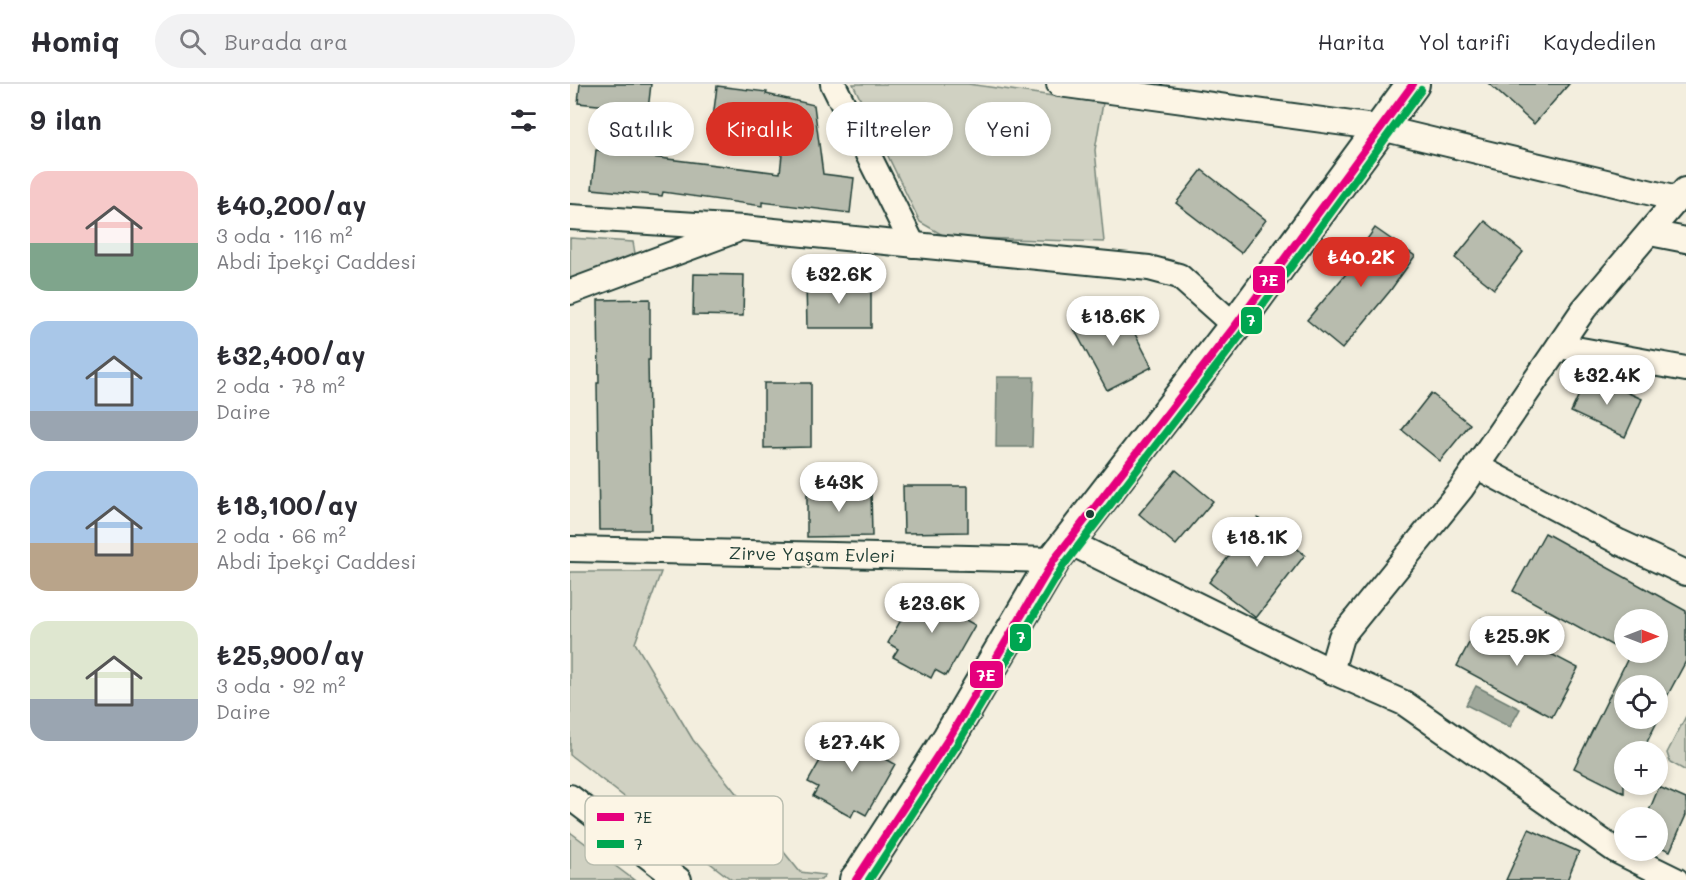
<!DOCTYPE html>
<html lang="tr">
<head>
<meta charset="utf-8">
<style>
	:root { --surface:#fff; --page:#f2f2f3; --text:#2b2b33; --muted:#7c7c81; --line:#e1e1e2; --accent:#d93025 }
	body { margin:0; font-family:Mali,sans-serif; background:var(--page); color:var(--text); height:100vh; display:flex; flex-direction:column; font-size:22px; white-space:nowrap }
	* { box-sizing:border-box; margin:0 }
	p { font-size:20px; color:var(--muted) }
	.icon { flex:none; width:33px; height:33px; fill:none; stroke:currentColor; stroke-width:2; stroke-linecap:round; stroke-linejoin:round }
	.map { position:relative; flex:1; overflow:hidden }
	.details { display:flex; flex-direction:column; background:var(--surface); width:570px }
	.details>* { flex:none }
	.guide { position:absolute; left:18px; top:18px; width:570px; height:54px; display:flex; gap:12px }
	.needle { width:39px; rotate:90deg }
	.tools { position:absolute; left:1044px; top:525px; display:grid; gap:12px }
	.tools a { display:grid; place-items:center; width:54px; height:54px; border-radius:50%; background:var(--surface); box-shadow:0 3px 9px #0003; font-size:30px }
	.price { position:absolute; translate:-50% -51px; padding:0 14px; border-radius:21px; background:#fff; color:#222; font-size:20px; line-height:39px; filter:drop-shadow(0 2px 3px #0008) }
	.price::after { content:''; position:absolute; left:50%; top:36px; width:18px; height:14px; margin-left:-9px; background:inherit; clip-path:polygon(0 0,100% 0,50% 100%) }
	.price.on { background:var(--accent); color:#fff }
	ul { padding:0; list-style:none }
	li { display:flex; align-items:center; gap:18px; height:150px; padding:0 30px }
	li span { display:grid; place-items:center; flex:none; width:168px; height:120px; border-radius:18px; color:#555 }
	li>.icon { margin-inline-start:auto }
	span .icon { width:72px; height:72px; fill:#fffc; stroke-width:1 }
	li b { font-size:26px }
	h2 { display:flex; justify-content:space-between; align-items:center; height:72px; padding:0 30px; font-size:26px }
	.pill { padding:0 21px; border-radius:27px; background:var(--surface); box-shadow:0 3px 9px #0003; font-size:21px; line-height:54px }
	.pill.on { background:var(--accent); color:#fff }
	header { display:flex; align-items:center; gap:36px; box-sizing:border-box; height:84px; padding:0 30px; background:var(--surface); border-bottom:2px solid var(--line) }
	header strong { font-size:28px }
	nav { display:flex; gap:33px; margin-inline-start:auto; font-size:21px }
	.search { width:420px; height:54px; background:var(--page); display:flex; align-items:center; gap:15px; box-sizing:border-box; padding:0 21px; border-radius:33px; color:var(--muted); font-size:22px }
	main { display:flex; flex:1; min-height:0 }
	.map>svg:first-child { display:block }
	.green { fill:#d0d1c2; stroke:#78877b; stroke-width:1.5 }
	.water { fill:#a0a89b; stroke:#6c7d72; stroke-width:1.5 }
	.building { fill:#b8bcae; stroke:#1f3d34; stroke-width:1.5 }
	.lines { fill:none; stroke-linecap:round; stroke-linejoin:round }
	.minor-casing { stroke:#1f3d34; stroke-width:28 }
	.major-casing { stroke:#1f3d34; stroke-width:36 }
	.minor { stroke:#fcf5e5; stroke-width:24 }
	.major { stroke:#fcf5e5; stroke-width:32 }
	.bus-1-casing { stroke:#fcf5e5; stroke-width:12 }
	.bus-2-casing { stroke:#fcf5e5; stroke-width:12 }
	.bus-1 { stroke:#e5007d; stroke-width:8 }
	.bus-2 { stroke:#00a651; stroke-width:8 }
	.bus-dot { fill:#1f3d34; stroke:#fcf5e5; stroke-width:2 }
	.labels { text-anchor:middle; dominant-baseline:central; stroke-width:4.5; stroke-linejoin:round; paint-order:stroke }
	.street-label { font-size:18px; fill:#1f3d34; stroke:#fcf5e5 }
	.key { fill:#fcf5e5; stroke:#babeb0; stroke-width:1.5 }
	.key-label { font-size:16px; fill:#1f3d34 }
	.line-badge { stroke:#fcf5e5; stroke-width:2 }
	.badge-label { font-size:16px; text-anchor:middle; font-weight:bold; fill:#fff }
</style>
</head>
<body>
<header>
<strong>Homiq</strong>
<div class="search"><svg class="icon" aria-label="search" viewBox="0 0 24 24"><circle cx="10" cy="10" r="6"/><path d="M15 15l6 6"/></svg>Burada ara</div>
<nav><a>Harita</a><a>Yol tarifi</a><a>Kaydedilen</a></nav>
</header>
<main>
<section class="details">
<h2>9 ilan<svg class="icon" aria-label="filters" viewBox="0 0 24 24"><path d="M4 7h16M4 17h16"/><circle cx="9" cy="7" r="2"/><circle cx="15" cy="17" r="2"/></svg></h2>
<ul>
<li><span style="background:linear-gradient(#f6c9c9 60%,#7fa58c 0)"><svg class="icon" aria-label="home" viewBox="0 0 24 24"><path d="M3 11l9-7 9 7M6 9v11h12V9"/></svg></span><div><b>₺40,200/ay</b><p>3 oda · 116 m²</p><p>Abdi İpekçi Caddesi</p></div></li>
<li><span style="background:linear-gradient(#a9c7e8 75%,#9aa5b1 0)"><svg class="icon" aria-label="home" viewBox="0 0 24 24"><path d="M3 11l9-7 9 7M6 9v11h12V9"/></svg></span><div><b>₺32,400/ay</b><p>2 oda · 78 m²</p><p>Daire</p></div></li>
<li><span style="background:linear-gradient(#a9c7e8 60%,#b9a48a 0)"><svg class="icon" aria-label="home" viewBox="0 0 24 24"><path d="M3 11l9-7 9 7M6 9v11h12V9"/></svg></span><div><b>₺18,100/ay</b><p>2 oda · 66 m²</p><p>Abdi İpekçi Caddesi</p></div></li>
<li><span style="background:linear-gradient(#dfe7d0 65%,#9aa5b1 0)"><svg class="icon" aria-label="home" viewBox="0 0 24 24"><path d="M3 11l9-7 9 7M6 9v11h12V9"/></svg></span><div><b>₺25,900/ay</b><p>3 oda · 92 m²</p><p>Daire</p></div></li>
</ul>
</section>
<div class="map">
<svg width="1116" height="796" viewBox="0 0 1116 796">
	<rect width="100%" height="100%" fill="#f3eede"/>
	<filter id="ink" filterUnits="userSpaceOnUse"><feTurbulence type="fractalNoise" baseFrequency=".0167" numOctaves="2"/><feDisplacementMap in="SourceGraphic" scale="12" xChannelSelector="R" yChannelSelector="G"/><feConvolveMatrix kernelMatrix="1 2 1 2 8 2 1 2 1" color-interpolation-filters="sRGB"/></filter>
	<g filter="url(#ink)">
		<!-- green -->
		<g class="green">
			<path d="M 283,0 L 398,0 L 533,19 L 525,66 L 534,158 L 376,153 L 350,138 Z"/>
			<path d="M 0,154 L 63,158 L 66,175 L 0,195 Z"/>
			<path d="M 0,488 L 91,488 L 65,559 L 123,656 L 230,788 L 255,791 L 251,796 L 162,796 L 0,671 Z"/>
			<path d="M 1116,632 L 1116,687 L 1100,678 L 1097,669 Z"/>
			<path d="M 0,748 L 64,796 L 0,796 Z"/>
		</g>
		<!-- water -->
		<g class="water">
			<path d="M 427,293 L 464,293 L 462,363 L 426,363 Z"/>
			<path d="M 906,602 L 950,625 L 940,643 L 896,621 Z"/>
		</g>
		<!-- building -->
		<g class="building">
			<path d="M 10,0 L 81,0 L 78,26 L 8,19 Z"/>
			<path d="M 919,0 L 999,0 L 964,40 Z"/>
			<path d="M 147,2 L 197,8 L 196,10 L 244,21 L 253,90 L 284,94 L 280,129 L 192,118 L 192,122 L 93,108 L 92,112 L 22,105 L 26,66 L 210,89 L 215,43 L 143,34 Z"/>
			<path d="M 632,86 L 696,136 L 671,169 L 606,119 Z"/>
			<path d="M 915,137 L 953,168 L 924,205 L 885,174 Z"/>
			<path d="M 805,144 L 845,172 L 820,207 L 772,265 L 737,236 L 781,184 L 778,182 Z"/>
			<path d="M 124,190 L 174,191 L 173,232 L 123,231 Z"/>
			<path d="M 301,197 L 301,244 L 237,244 L 236,198 Z"/>
			<path d="M 80,215 L 80,276 L 78,276 L 81,446 L 29,446 L 27,299 L 29,299 L 28,216 Z"/>
			<path d="M 549,219 L 582,283 L 537,306 L 503,243 Z"/>
			<path d="M 1018,291 L 1072,315 L 1055,353 L 1001,328 Z"/>
			<path d="M 194,299 L 241,299 L 241,363 L 194,364 Z"/>
			<path d="M 861,309 L 900,340 L 870,377 L 832,346 Z"/>
			<path d="M 606,386 L 643,417 L 606,461 L 569,430 Z"/>
			<path d="M 333,402 L 398,402 L 398,448 L 334,449 Z"/>
			<path d="M 237,406 L 301,406 L 302,452 L 237,453 Z"/>
			<path d="M 688,434 L 735,471 L 686,534 L 639,498 Z"/>
			<path d="M 975,449 L 1116,527 L 1116,577 L 1088,629 L 1088,602 L 1054,602 L 1054,634 L 1089,634 L 1072,668 L 1054,668 L 1054,709 L 1004,684 L 1061,568 L 1088,568 L 1088,536 L 1054,536 L 1054,568 L 943,507 Z"/>
			<path d="M 361,504 L 400,525 L 394,535 L 405,541 L 376,592 L 365,586 L 361,594 L 323,573 L 328,565 L 318,559 L 345,511 L 354,516 Z"/>
			<path d="M 912,534 L 1008,584 L 982,633 L 887,582 Z"/>
			<path d="M 281,642 L 319,664 L 314,674 L 325,680 L 296,731 L 285,725 L 281,733 L 243,712 L 248,703 L 238,698 L 265,650 L 274,655 Z"/>
			<path d="M 1089,703 L 1116,715 L 1116,731 L 1100,767 L 1088,762 L 1088,734 L 1076,734 Z"/>
			<path d="M 959,745 L 1009,768 L 997,796 L 936,796 Z"/>
		</g>
		<g class="lines">
			<!-- minor casing -->
			<g class="minor-casing">
				<g id="minor">
					<path d="M 263,0 L 343,161"/>
					<path d="M 489,0 L 811,44 L 1107,115"/>
					<path d="M 0,133 L 173,144 L 579,184 L 609,192 L 665,242"/>
					<path d="M 1080,149 L 1116,156"/>
					<path d="M 0,208 L 164,147"/>
					<path d="M 989,262 L 1116,285"/>
					<path d="M 906,382 L 1049,458 L 1116,489"/>
					<path d="M 497,457 L 761,587 L 834,619 L 1045,766 L 1106,796"/>
					<path d="M 0,465 L 484,476"/>
					<path d="M 761,587 L 771,553 L 891,405 L 1014,225 L 1115,106"/>
					<path d="M 0,713 L 109,796"/>
				</g>
			</g>
			<!-- major casing -->
			<g class="major-casing">
				<path id="major" d="M 286,796 L 293,787 L 379,654 L 484,476 L 665,242 L 843,0"/>
			</g>
			<!-- minor -->
			<use href="#minor" class="minor"/>
			<!-- major -->
			<use href="#major" class="major"/>
			<!-- bus-1 casing -->
			<g class="bus-1-casing">
				<path id="bus-1" d="M 286,796 L 379,654 L 484,476 L 665,242 L 843,0"/>
			</g>
			<!-- bus-2 casing -->
			<g class="bus-2-casing">
				<path id="bus-2" d="M 299,796 L 388,659 L 493,482 L 673,248 L 851,6"/>
			</g>
			<!-- bus-1 -->
			<use href="#bus-1" class="bus-1"/>
			<!-- bus-2 -->
			<use href="#bus-2" class="bus-2"/>
		</g>
	</g>
	<!-- markers -->
	<circle class="bus-dot" cx="520" cy="430" r="5"/>
	<g class="labels">
		<!-- street labels -->
		<g class="street-label">
			<text transform="translate(242 470) rotate(1)">Zirve Yaşam Evleri</text>
		</g>
	</g>
	<!-- legend -->
	<rect x="15" y="712" width="198" height="69" rx="9" class="key"/>
	<rect x="27" y="729" width="27" height="8" fill="#e5007d"/>
	<rect x="27" y="756" width="27" height="8" fill="#00a651"/>
	<g class="key-label">
		<text x="64" y="739">7E</text>
		<text x="64" y="766">7</text>
	</g>
	<g class="line-badge">
		<rect x="682" y="181" width="34" height="29" rx="6" fill="#e5007d"/>
		<rect x="670" y="222" width="23" height="29" rx="6" fill="#00a651"/>
		<rect x="439" y="539" width="23" height="29" rx="6" fill="#00a651"/>
		<rect x="399" y="576" width="35" height="29" rx="6" fill="#e5007d"/>
	</g>
	<g class="badge-label">
		<text x="699" y="202">7E</text>
		<text x="681" y="242">7</text>
		<text x="451" y="559">7</text>
		<text x="416" y="597">7E</text>
	</g>
</svg>
<div class="tools">
<a><svg class="needle" viewBox="-14 -14 28 28"><path d="M0-13l5 13h-10z" fill="#e53935"/><path d="M0 13l5-13h-10z" fill="#7c7c81"/></svg></a>
<a><svg class="icon" aria-label="locate" viewBox="0 0 24 24"><circle cx="12" cy="12" r="6"/><path d="M12 2v4M12 18v4M2 12h4M18 12h4"/></svg></a>
<a>+</a>
<a>−</a>
</div>
<b class="price on" style="left:791px;top:204px">₺40.2K</b>
<b class="price" style="left:269px;top:221px">₺32.6K</b>
<b class="price" style="left:543px;top:263px">₺18.6K</b>
<b class="price" style="left:1037px;top:322px">₺32.4K</b>
<b class="price" style="left:269px;top:429px">₺43K</b>
<b class="price" style="left:687px;top:484px">₺18.1K</b>
<b class="price" style="left:362px;top:550px">₺23.6K</b>
<b class="price" style="left:947px;top:583px">₺25.9K</b>
<b class="price" style="left:282px;top:689px">₺27.4K</b>
<div class="guide">
<a class="pill">Satılık</a>
<a class="pill on">Kiralık</a>
<a class="pill">Filtreler</a>
<a class="pill">Yeni</a>
</div>
</div>
</main>
</body>
</html>
